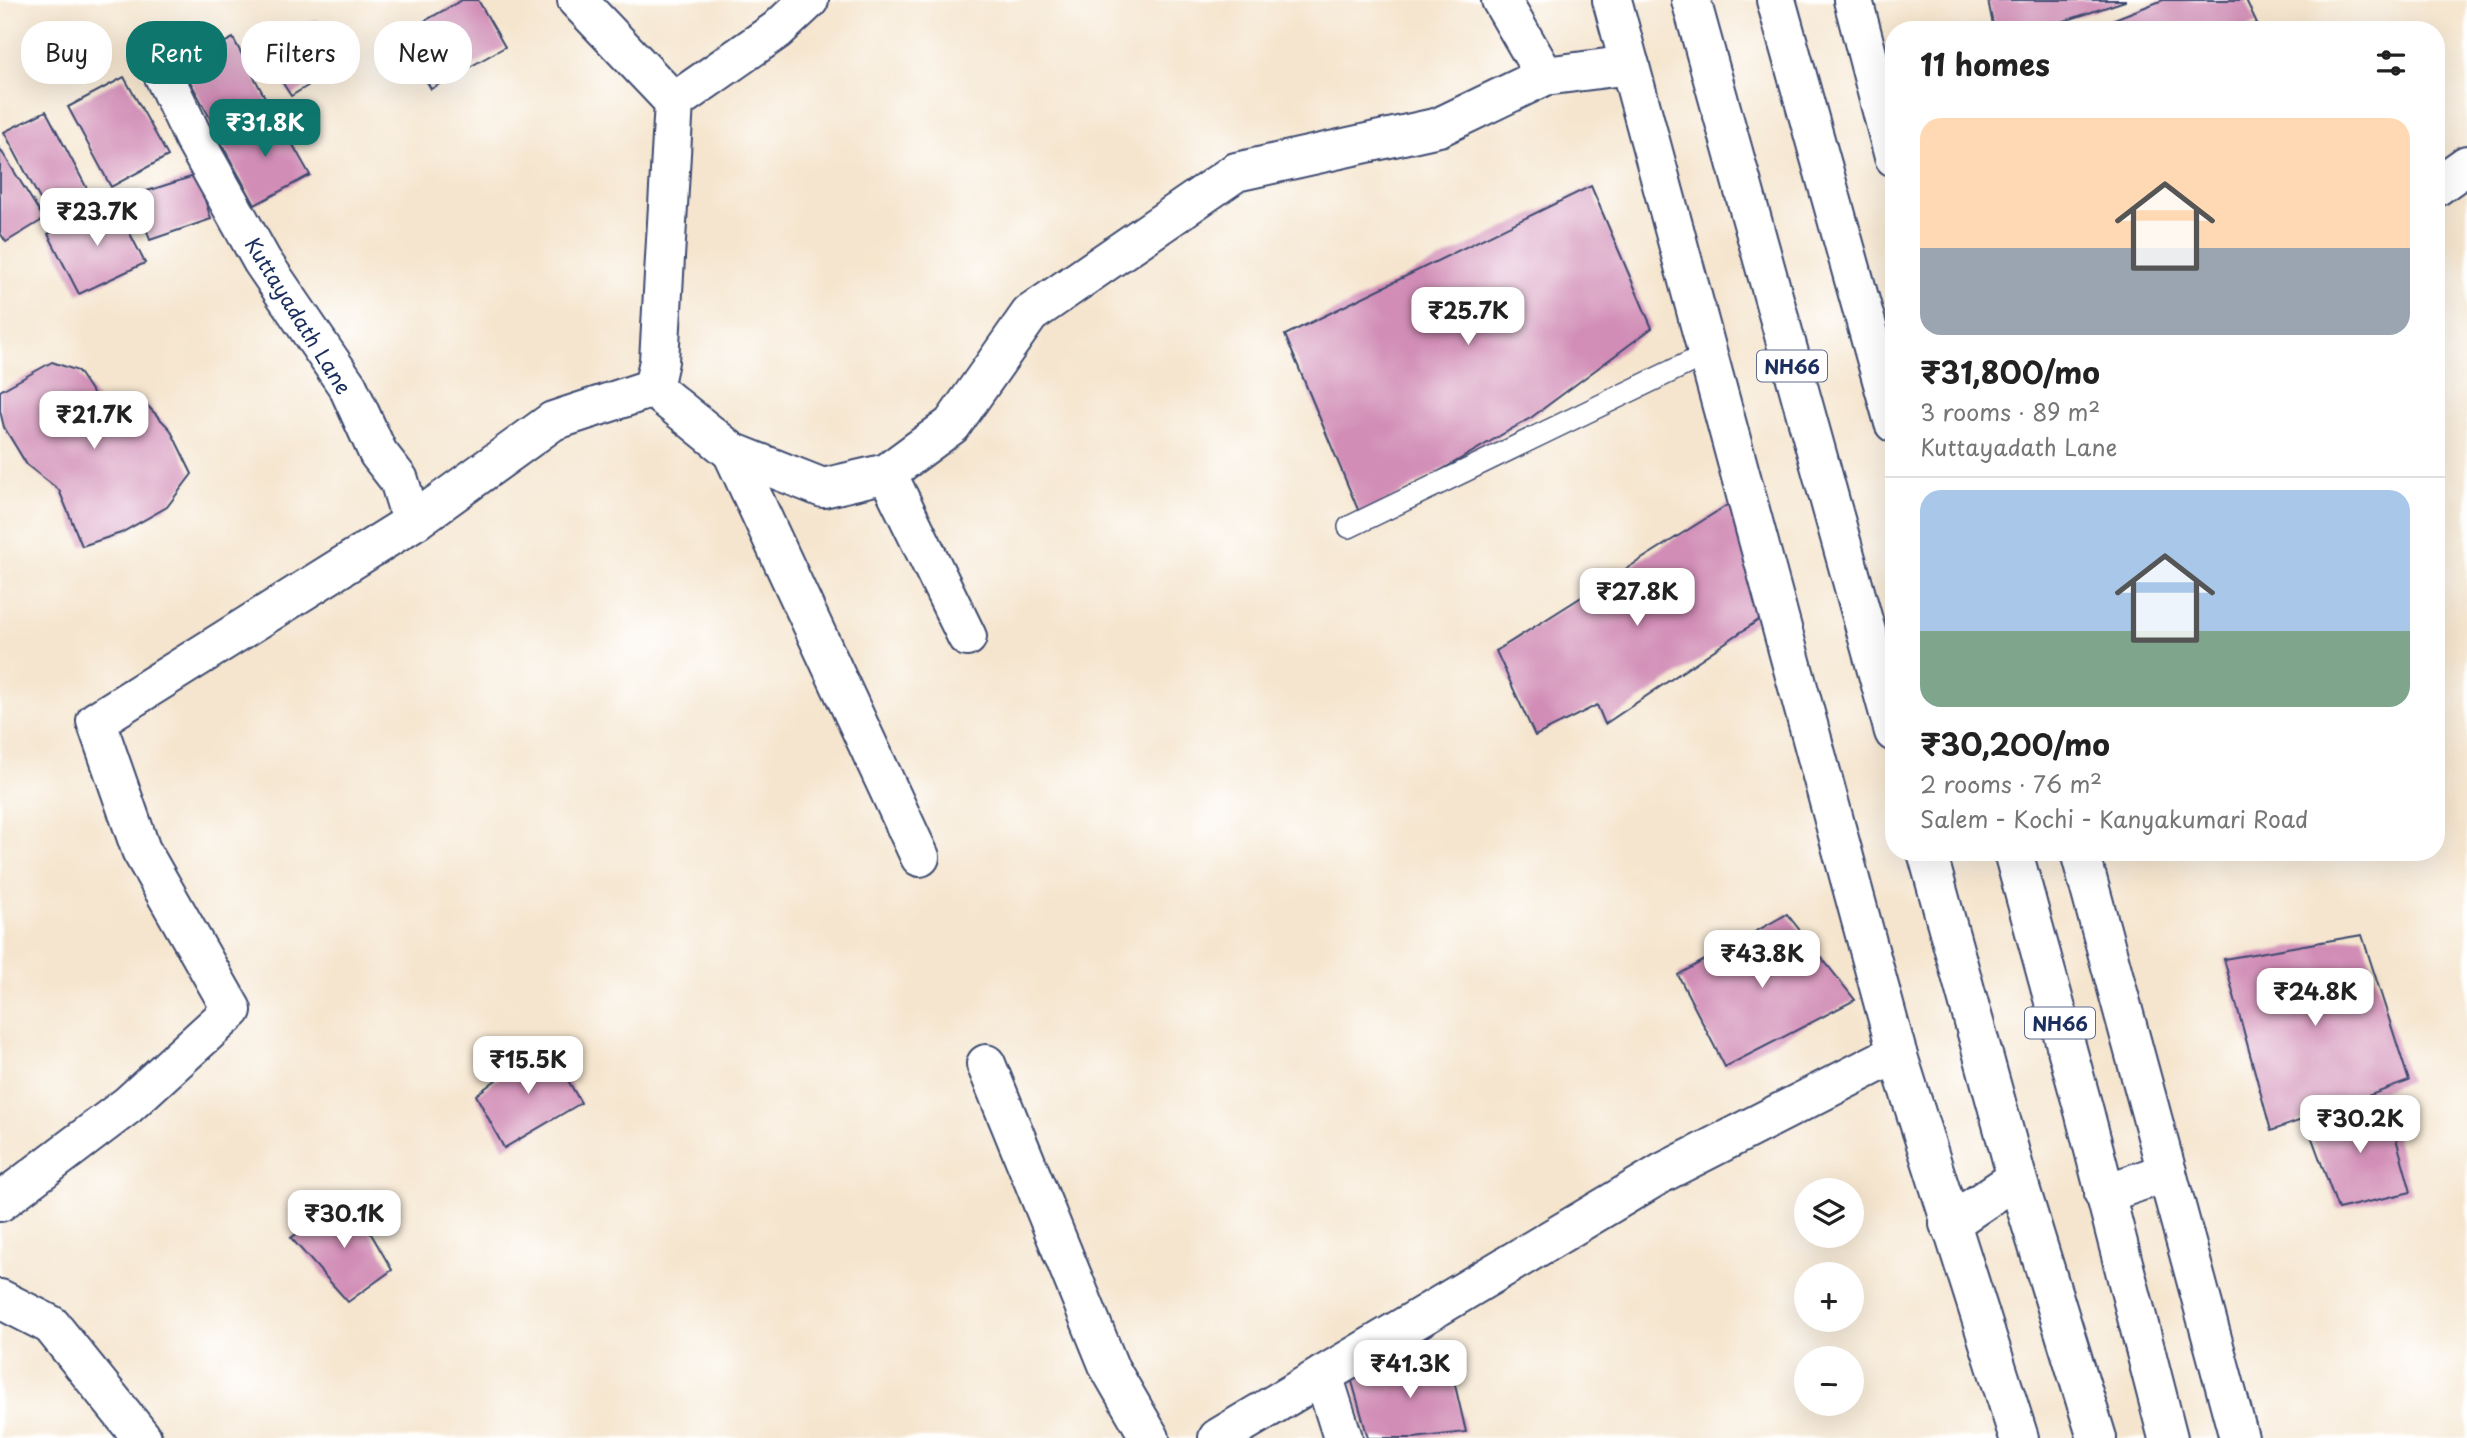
<!DOCTYPE html>
<html lang="en">
<head>
<meta charset="utf-8">
<style>
	:root { --surface:#fff; --page:#f2f2f2; --text:#222; --muted:#767676; --line:#e0e0e0; --accent:#0f766e }
	body { margin:0; font-family:"Playpen Sans",sans-serif; background:var(--page); color:var(--text); height:100vh; display:flex; flex-direction:column; font-size:26px; white-space:nowrap }
	* { box-sizing:border-box; margin:0 }
	p { font-size:23px; color:var(--muted) }
	.icon { flex:none; width:38px; height:38px; fill:none; stroke:currentColor; stroke-width:2; stroke-linecap:round; stroke-linejoin:round }
	.map { position:relative; flex:1; overflow:hidden }
	.drawer { position:absolute; left:1885px; top:21px; width:560px; height:840px; display:flex; flex-direction:column; background:var(--surface); border-radius:28px; box-shadow:0 7px 28px #0002 }
	.drawer>* { flex:none }
	.banner { position:absolute; left:21px; top:21px; width:665px; height:63px; display:flex; gap:14px }
	.tools { position:absolute; left:1794px; top:1178px; display:grid; gap:14px }
	.tools a { display:grid; place-items:center; width:70px; height:70px; border-radius:50%; background:var(--surface); box-shadow:0 7px 28px #0002; font-size:35px }
	.price { position:absolute; translate:-50% -60px; padding:0 16px; border-radius:14px; background:#fff; color:#222; font-size:23px; line-height:46px; filter:drop-shadow(0 2px 4px #0008) }
	.price::after { content:''; position:absolute; left:50%; top:42px; width:21px; height:16px; margin-left:-10px; background:inherit; clip-path:polygon(0 0,100% 0,50% 100%) }
	.price.on { background:var(--accent); color:#fff }
	ul { padding:0; list-style:none }
	li { display:grid; align-content:center; gap:14px; height:371px; padding:0 35px }
	li+li { border-top:2px solid var(--line) }
	li span { display:grid; place-items:center; height:217px; border-radius:21px; color:#555 }
	li>.icon { margin-inline-start:auto }
	span .icon { width:126px; height:126px; fill:#fffc; stroke-width:1 }
	li b { font-size:30px }
	h2 { display:flex; justify-content:space-between; align-items:center; height:84px; padding:0 35px; font-size:30px }
	.tag { padding:0 24px; border-radius:28px; background:var(--surface); box-shadow:0 7px 28px #0002; font-size:24px; line-height:63px }
	.tag.on { background:var(--accent); color:#fff }
	.map>svg:first-child { display:block }
	.building { fill:#d18db6 }
	.lines { fill:none; stroke-linecap:round; stroke-linejoin:round }
	.service-casing { stroke:#3c4a6f; stroke-width:24 }
	.minor-casing { stroke:#3c4a6f; stroke-width:42 }
	.tertiary-casing { stroke:#3c4a6f; stroke-width:42 }
	.trunk-casing { stroke:#3c4a6f; stroke-width:42 }
	.service { stroke:#fff; stroke-width:21 }
	.minor { stroke:#fff; stroke-width:38 }
	.tertiary { stroke:#fff; stroke-width:38 }
	.trunk { stroke:#fff; stroke-width:38 }
	.labels { text-anchor:middle; dominant-baseline:central; stroke-width:6; stroke-linejoin:round; paint-order:stroke }
	.shield { fill:#fff; stroke:#5f6d8e; stroke-width:2 }
	.shield-label { font-size:19px; font-weight:bold; fill:#1b2f5e }
	.street-label { font-size:21px; fill:#1b2f5e; stroke:#fff }
</style>
</head>
<body>
<div class="map">
<svg width="2467" height="1438" viewBox="0 0 2467 1438">
	<rect width="100%" height="100%" fill="#fff"/>
	<filter id="ink" filterUnits="userSpaceOnUse"><feTurbulence type="fractalNoise" baseFrequency=".0143" numOctaves="2"/><feDisplacementMap in="SourceGraphic" scale="14" xChannelSelector="R" yChannelSelector="G"/><feConvolveMatrix kernelMatrix="1 2 1 2 8 2 1 2 1" color-interpolation-filters="sRGB"/></filter>
	<filter id="wash" filterUnits="userSpaceOnUse"><feTurbulence type="fractalNoise" baseFrequency=".00686" numOctaves="4" result="noise"/><feDisplacementMap in="SourceGraphic" scale="28" xChannelSelector="R" yChannelSelector="G"/><feGaussianBlur stdDeviation="1.57" result="paint"/><feColorMatrix in="noise" values="0 0 0 0 0 0 0 0 0 0 0 0 0 0 0 0 0 1.4 0 .05"/><feComposite in="paint" operator="in"/></filter>
	<g filter="url(#wash)">
		<rect width="100%" height="100%" fill="#f5e5ce"/>
		<g id="blocks">
			<!-- building -->
			<g class="building">
				<path d="M 462,0 L 478,0 L 505,47 L 431,89 L 400,35 Z"/>
				<path d="M 1988,0 L 2125,0 L 2125,1 L 2037,30 L 1994,30 Z"/>
				<path d="M 2163,0 L 2246,0 L 2257,23 L 2243,30 L 2086,30 Z"/>
				<path d="M 316,19 L 344,64 L 291,96 L 263,52 Z"/>
				<path d="M 233,38 L 268,103 L 217,131 L 181,65 Z"/>
				<path d="M 124,77 L 168,156 L 111,187 L 68,107 Z"/>
				<path d="M 46,111 L 92,198 L 51,220 L 4,132 Z"/>
				<path d="M 275,113 L 310,175 L 255,205 L 221,143 Z"/>
				<path d="M 0,149 L 44,219 L 6,242 L 0,233 Z"/>
				<path d="M 197,175 L 211,219 L 150,240 L 135,195 Z"/>
				<path d="M 1591,186 L 1652,328 L 1532,417 L 1361,517 L 1285,335 Z"/>
				<path d="M 114,202 L 145,263 L 79,294 L 48,234 Z"/>
				<path d="M 52,362 L 78,371 L 105,411 L 141,399 L 170,429 L 192,474 L 167,507 L 121,533 L 82,546 L 59,490 L 27,465 L 4,427 L 0,411 L 0,391 Z"/>
				<path d="M 1732,502 L 1763,617 L 1605,724 L 1597,705 L 1535,736 L 1496,651 Z"/>
				<path d="M 1787,914 L 1855,1000 L 1725,1067 L 1678,975 Z"/>
				<path d="M 2362,935 L 2409,1081 L 2271,1131 L 2224,959 Z"/>
				<path d="M 546,1042 L 581,1103 L 504,1148 L 476,1095 Z"/>
				<path d="M 2386,1103 L 2411,1192 L 2338,1209 L 2305,1119 Z"/>
				<path d="M 349,1196 L 392,1270 L 348,1302 L 291,1238 Z"/>
				<path d="M 1447,1351 L 1466,1432 L 1414,1438 L 1368,1438 L 1351,1378 Z"/>
			</g>
		</g>
	</g>
	<g filter="url(#ink)">
		<use href="#blocks" fill-opacity="0" stroke="#3c4a6f" stroke-width="2"/>
		<g class="lines">
			<!-- service casing -->
			<g class="service-casing">
				<path id="service" d="M 1349,527 L 1709,353"/>
			</g>
			<!-- minor casing -->
			<g class="minor-casing">
				<g id="minor">
					<path d="M 577,0 L 674,102 L 777,30 L 809,0"/>
					<path d="M 1501,0 L 1545,76"/>
					<path d="M 162,72 L 194,139 L 262,261 L 348,387 L 378,453 L 399,480 L 406,503 L 416,520"/>
					<path d="M 2436,187 L 2467,165"/>
					<path d="M 653,388 L 732,452 L 823,488 L 887,473 L 952,425 L 1030,314 L 1236,172 L 1439,127 L 1545,76 L 1630,65"/>
					<path d="M 732,452 L 920,857"/>
					<path d="M 887,473 L 967,637"/>
					<path d="M 986,1064 L 1109,1367 L 1150,1438"/>
					<path d="M 0,1202 L 128,1105 L 232,1010 L 141,850 L 96,721 L 416,520 L 553,421 L 653,388 L 659,361 L 674,102"/>
					<path d="M 0,1299 L 51,1325 L 142,1438"/>
					<path d="M 1323,1375 L 1343,1438"/>
					<path d="M 1218,1438 L 1662,1173 L 1897,1053"/>
				</g>
			</g>
			<!-- tertiary casing -->
			<g class="tertiary-casing">
				<g id="tertiary">
					<path d="M 1612,0 L 1897,1053 L 2019,1438"/>
					<path d="M 1853,0 L 1894,157"/>
					<path d="M 2080,852 L 2239,1438"/>
					<path d="M 2104,1194 L 2167,1172"/>
					<path d="M 1949,1224 L 2017,1178"/>
				</g>
			</g>
			<!-- trunk casing -->
			<g class="trunk-casing">
				<g id="trunk">
					<path d="M 1691,0 L 1894,732"/>
					<path d="M 1776,0 L 1894,423"/>
					<path d="M 1927,852 L 2017,1178 L 2097,1438"/>
					<path d="M 2013,852 L 2084,1111 L 2168,1438"/>
				</g>
			</g>
			<!-- service -->
			<use href="#service" class="service"/>
			<!-- minor -->
			<use href="#minor" class="minor"/>
			<!-- tertiary -->
			<use href="#tertiary" class="tertiary"/>
			<!-- trunk -->
			<use href="#trunk" class="trunk"/>
		</g>
	</g>
	<g class="labels">
		<!-- shield labels -->
		<g class="shield">
			<rect x="1757" y="350.5" width="70" height="31" rx="5"/>
			<rect x="2025" y="1007.5" width="70" height="31" rx="5"/>
		</g>
		<g class="shield-label">
			<text x="1792" y="366">NH66</text>
			<text x="2060" y="1023">NH66</text>
		</g>
		<!-- street labels -->
		<g class="street-label">
			<text transform="translate(299 315) rotate(58)">Kuttayadath Lane</text>
		</g>
	</g>
</svg>
<div class="tools">
<a><svg class="icon" aria-label="layers" viewBox="0 0 24 24"><path d="M12 4l9 5-9 5-9-5zM3 14l9 5 9-5"/></svg></a>
<a>+</a>
<a>−</a>
</div>
<b class="price on" style="left:265px;top:159px">₹31.8K</b>
<b class="price" style="left:97px;top:248px">₹23.7K</b>
<b class="price" style="left:1468px;top:347px">₹25.7K</b>
<b class="price" style="left:94px;top:451px">₹21.7K</b>
<b class="price" style="left:1637px;top:628px">₹27.8K</b>
<b class="price" style="left:1762px;top:990px">₹43.8K</b>
<b class="price" style="left:2315px;top:1028px">₹24.8K</b>
<b class="price" style="left:528px;top:1096px">₹15.5K</b>
<b class="price" style="left:2360px;top:1155px">₹30.2K</b>
<b class="price" style="left:344px;top:1250px">₹30.1K</b>
<b class="price" style="left:1410px;top:1400px">₹41.3K</b>
<div class="banner">
<a class="tag">Buy</a>
<a class="tag on">Rent</a>
<a class="tag">Filters</a>
<a class="tag">New</a>
</div>
<section class="drawer">
<h2>11 homes<svg class="icon" aria-label="filters" viewBox="0 0 24 24"><path d="M4 7h16M4 17h16"/><circle cx="9" cy="7" r="2"/><circle cx="15" cy="17" r="2"/></svg></h2>
<ul>
<li><span style="background:linear-gradient(#ffd9b3 60%,#9aa5b1 0)"><svg class="icon" aria-label="home" viewBox="0 0 24 24"><path d="M3 11l9-7 9 7M6 9v11h12V9"/></svg></span><div><b>₹31,800/mo</b><p>3 rooms · 89 m²</p><p>Kuttayadath Lane</p></div></li>
<li><span style="background:linear-gradient(#a9c7e8 65%,#7fa58c 0)"><svg class="icon" aria-label="home" viewBox="0 0 24 24"><path d="M3 11l9-7 9 7M6 9v11h12V9"/></svg></span><div><b>₹30,200/mo</b><p>2 rooms · 76 m²</p><p>Salem - Kochi - Kanyakumari Road</p></div></li>
</ul>
</section>
</div>
</body>
</html>
